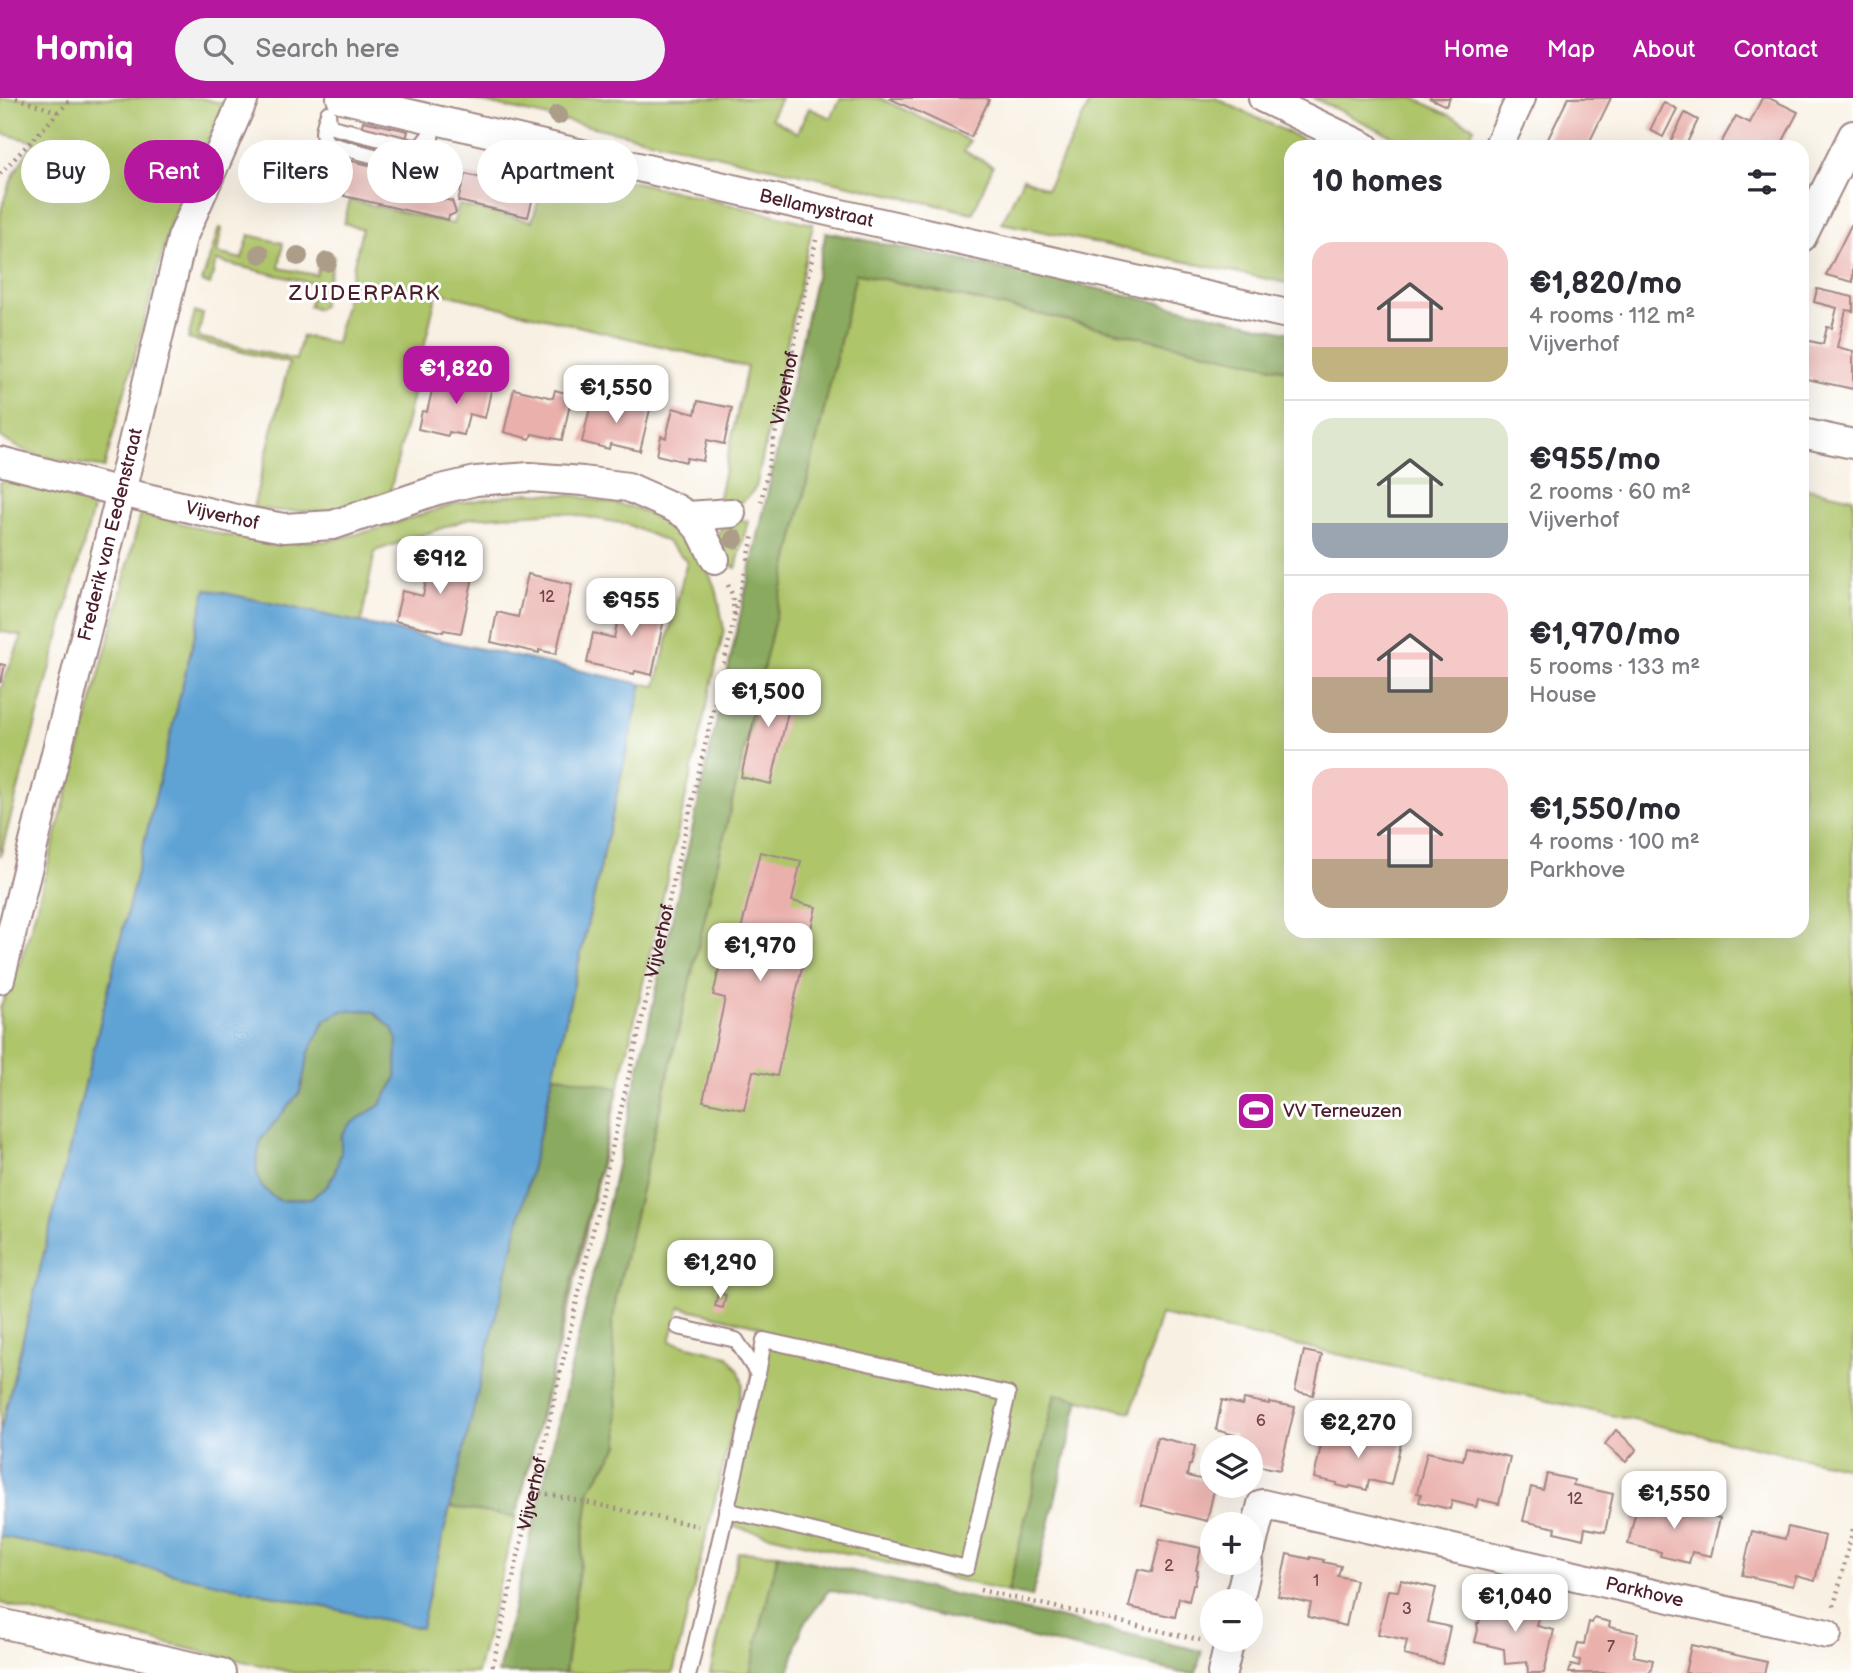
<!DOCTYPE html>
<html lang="en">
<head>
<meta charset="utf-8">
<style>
	:root { --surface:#fff; --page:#f2f2f3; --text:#2b2b33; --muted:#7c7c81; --line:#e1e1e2; --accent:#b5179e }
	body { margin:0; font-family:"Balsamiq Sans",sans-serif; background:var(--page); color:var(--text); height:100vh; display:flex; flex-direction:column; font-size:26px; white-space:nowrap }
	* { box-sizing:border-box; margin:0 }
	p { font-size:23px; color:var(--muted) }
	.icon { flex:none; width:38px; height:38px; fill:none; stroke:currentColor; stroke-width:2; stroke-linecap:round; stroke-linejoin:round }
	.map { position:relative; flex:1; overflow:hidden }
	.panel { position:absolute; left:1284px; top:42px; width:525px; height:798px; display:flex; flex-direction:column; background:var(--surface); border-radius:21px; box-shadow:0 7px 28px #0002 }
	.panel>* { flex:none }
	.hud { position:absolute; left:21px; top:42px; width:665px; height:63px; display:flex; gap:14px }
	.buttons { position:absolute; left:1200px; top:1337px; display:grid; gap:14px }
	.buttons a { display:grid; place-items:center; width:63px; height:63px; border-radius:50%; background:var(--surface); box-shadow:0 7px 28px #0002; font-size:35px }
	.price { position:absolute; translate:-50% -60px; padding:0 16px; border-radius:14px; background:#fff; color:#222; font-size:23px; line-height:46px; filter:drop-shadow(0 2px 4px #0008) }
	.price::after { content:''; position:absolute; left:50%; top:42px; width:21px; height:16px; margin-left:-10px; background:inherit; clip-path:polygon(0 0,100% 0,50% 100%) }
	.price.active { background:var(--accent); color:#fff }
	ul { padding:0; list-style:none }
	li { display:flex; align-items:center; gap:21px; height:175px; padding:0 28px }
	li+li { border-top:2px solid var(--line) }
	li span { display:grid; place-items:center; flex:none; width:196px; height:140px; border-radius:21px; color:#555 }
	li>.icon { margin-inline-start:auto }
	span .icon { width:84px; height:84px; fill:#fffc; stroke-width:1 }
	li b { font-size:30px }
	h2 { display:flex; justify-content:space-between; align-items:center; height:84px; padding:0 28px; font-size:30px }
	.chip { padding:0 24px; border-radius:32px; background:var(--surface); box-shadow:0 7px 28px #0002; font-size:24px; line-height:63px }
	.chip.active { background:var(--accent); color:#fff }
	header { display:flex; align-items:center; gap:42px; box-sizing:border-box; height:98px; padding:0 35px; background:var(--accent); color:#fff }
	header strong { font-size:33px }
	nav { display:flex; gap:38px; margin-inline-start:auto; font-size:24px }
	.search { width:490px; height:63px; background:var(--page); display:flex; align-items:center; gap:18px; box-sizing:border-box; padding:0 24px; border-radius:38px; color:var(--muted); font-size:26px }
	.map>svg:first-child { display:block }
	.green { fill:#aec56a; stroke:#7c724a; stroke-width:2 }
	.forest { fill:#8aaa5e; stroke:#6a6444; stroke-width:2 }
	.water { fill:#5fa3d4; stroke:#546180; stroke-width:2; fill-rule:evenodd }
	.building { fill:#eab0ac }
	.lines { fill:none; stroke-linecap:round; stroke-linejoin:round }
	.lane-casing { stroke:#a18886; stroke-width:18 }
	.street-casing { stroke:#a18886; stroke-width:32 }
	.path { stroke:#a18886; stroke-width:4.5; stroke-dasharray:2 5; stroke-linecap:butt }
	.lane { stroke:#fff; stroke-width:14 }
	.street { stroke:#fff; stroke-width:28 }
	.tree { fill:#ac9d89 }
	.labels { text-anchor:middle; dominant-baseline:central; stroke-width:6; stroke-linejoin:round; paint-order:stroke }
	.number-label { font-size:16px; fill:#72434b }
	.street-label { font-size:19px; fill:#4a1f2b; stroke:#fff }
	.poi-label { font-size:19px; fill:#4a1f2b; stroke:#fff; text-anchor:start }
	.neighbourhood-label { font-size:21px; letter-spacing:2px; fill:#4a1f2b; stroke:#fff }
</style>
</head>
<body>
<header>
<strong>Homiq</strong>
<div class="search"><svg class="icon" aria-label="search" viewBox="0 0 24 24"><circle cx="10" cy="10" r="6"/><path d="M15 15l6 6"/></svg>Search here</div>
<nav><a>Home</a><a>Map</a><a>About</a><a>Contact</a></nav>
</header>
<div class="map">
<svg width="1853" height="1575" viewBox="0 0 1853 1575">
	<rect width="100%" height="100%" fill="#fff"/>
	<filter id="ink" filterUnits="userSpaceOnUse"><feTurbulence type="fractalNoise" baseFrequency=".0143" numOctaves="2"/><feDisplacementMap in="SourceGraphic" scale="14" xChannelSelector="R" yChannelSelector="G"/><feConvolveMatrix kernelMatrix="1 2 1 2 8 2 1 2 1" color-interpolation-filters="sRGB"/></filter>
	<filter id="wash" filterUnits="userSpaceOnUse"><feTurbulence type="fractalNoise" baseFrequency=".00686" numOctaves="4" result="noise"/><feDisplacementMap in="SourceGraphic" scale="28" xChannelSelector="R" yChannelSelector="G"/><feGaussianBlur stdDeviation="1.57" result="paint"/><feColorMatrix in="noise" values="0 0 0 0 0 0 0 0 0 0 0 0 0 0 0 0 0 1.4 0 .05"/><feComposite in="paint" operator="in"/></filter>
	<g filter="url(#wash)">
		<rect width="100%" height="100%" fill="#f8f0e2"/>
		<!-- green -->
		<g class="green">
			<path d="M 0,0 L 201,0 L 224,6 L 171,124 L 104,370 C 69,363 28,361 0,338 L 0,118 C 6,89 17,67 35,44 L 0,35 Z"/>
			<path d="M 465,0 L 781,0 L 771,20 L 798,35 L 809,10 L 831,20 L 841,0 L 880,0 L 970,43 L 964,53 L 993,68 L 973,115 Z"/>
			<path d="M 1092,0 L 1215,0 L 1319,49 L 1292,49 L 1291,186 L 1002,125 L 1023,80 L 1047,91 Z"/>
			<path d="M 1313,0 L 1414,0 L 1474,29 L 1465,49 L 1415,49 Z"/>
			<path d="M 563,67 L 813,126 L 756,389 C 743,407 738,407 717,408 L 747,269 L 437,194 L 390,394 L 324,413 L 279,413 L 253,410 L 289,265 L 188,241 L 195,214 L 203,216 L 198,239 L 296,262 L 302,238 L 336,245 L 362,131 L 344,125 L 350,102 L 453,126 L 459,107 L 532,123 L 542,92 Z"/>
			<path d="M 219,130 L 222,131 L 217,155 L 242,161 L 249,137 L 283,145 L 279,170 L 316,177 L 323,155 L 329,155 L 334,159 L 322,208 L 317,211 L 309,208 L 315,186 L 216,163 L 210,187 L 202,184 Z"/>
			<path d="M 856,175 L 1291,273 L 1292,833 L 1802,833 L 1803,389 L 1853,400 L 1853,1371 L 1161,1217 L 1131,1314 L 1055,1296 L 1008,1494 L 723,1426 L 762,1229 L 680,1209 L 670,1243 L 728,1258 L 739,1273 L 743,1286 L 673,1575 L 565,1575 L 590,1391 L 619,1347 L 612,1229 L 617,1194 Z"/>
			<path d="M 6,383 L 96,400 L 0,759 L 0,592 L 22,538 L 0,533 L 0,384 Z"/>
			<path d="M 528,395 L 571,397 L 635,410 L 667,425 L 696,452 L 704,464 L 717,494 L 724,532 L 567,1216 L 477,1575 L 295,1575 L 64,1522 L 0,1505 L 0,1438 L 421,1529 L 543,1022 L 642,586 L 656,588 L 687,463 L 666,443 L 626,426 L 558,414 L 471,420 L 375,453 L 361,525 L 206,491 L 0,1335 L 0,910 L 19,867 L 29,837 L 116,514 L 141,414 L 223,437 L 278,444 L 328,443 L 378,431 L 457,405 Z"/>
			<path d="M 736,421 L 748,423 L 736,470 L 723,463 L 715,443 C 719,431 724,425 736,421 Z"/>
			<path d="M 738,1454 L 778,1456 L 750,1575 L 710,1575 Z"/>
		</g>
		<!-- forest -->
		<g class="forest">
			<path d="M 826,134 L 1113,194 L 1291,235 L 1291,273 L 856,175 L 617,1194 L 612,1229 L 619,1347 L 590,1391 L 565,1575 L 498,1575 L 584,1215 Z"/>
			<path d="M 364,912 L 374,914 L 393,930 L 397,942 L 396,981 L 380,1007 L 350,1026 L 345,1032 L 341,1040 L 341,1054 L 334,1077 L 326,1089 L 311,1100 L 281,1103 L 273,1099 L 261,1088 L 257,1077 L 256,1065 L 261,1041 L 300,994 L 309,954 L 325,922 L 342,913 Z"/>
			<path d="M 554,977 L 618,990 L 516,1419 L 450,1409 Z"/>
			<path d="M 1055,1296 L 1079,1301 L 1032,1499 L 1008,1494 Z"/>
			<path d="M 778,1456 L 1202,1553 L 1196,1575 L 1182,1575 L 829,1492 L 802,1529 L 789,1575 L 750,1575 Z"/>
		</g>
		<!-- water -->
		<path class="water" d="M 206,491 L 642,586 L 543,1022 L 421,1530 L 0,1438 L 0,1335 ZM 365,912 L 374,914 L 393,931 L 397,942 L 396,981 L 380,1007 L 350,1026 L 345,1032 L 341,1040 L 341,1054 L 334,1077 L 326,1089 L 311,1100 L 281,1103 L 273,1099 L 261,1088 L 257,1077 L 256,1065 L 261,1041 L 300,994 L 309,954 L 325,922 L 342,913 Z"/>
		<g id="blocks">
			<!-- building -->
			<g class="building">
				<path d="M 889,0 L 986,0 L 989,2 L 971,39 Z"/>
				<path d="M 1429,0 L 1450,0 L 1446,8 Z"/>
				<path d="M 1568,0 L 1611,0 L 1587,49 L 1544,49 Z"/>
				<path d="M 1762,0 L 1769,0 L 1798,14 L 1780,49 L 1727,49 L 1721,45 L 1736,18 L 1750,25 Z"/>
				<path d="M 1664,4 L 1677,11 L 1663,39 L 1650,32 Z"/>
				<path d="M 1685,15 L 1698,22 L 1685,49 L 1671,43 Z"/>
				<path d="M 363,23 L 408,33 L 399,70 L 354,59 Z"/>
				<path d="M 352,63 L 416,78 L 413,94 L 452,103 L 456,115 L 449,118 L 448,122 L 344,98 Z"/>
				<path d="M 465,76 L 535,92 L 528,119 L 458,103 Z"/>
				<path d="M 1851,127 L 1853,128 L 1853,184 L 1826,177 Z"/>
				<path d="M 1817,191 L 1853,199 L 1853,213 L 1846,212 L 1837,249 L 1853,253 L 1853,291 L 1802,280 L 1802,251 L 1805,242 L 1823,246 L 1827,229 L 1832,230 L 1837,210 L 1814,204 Z"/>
				<path d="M 459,277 L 493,284 L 485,320 L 469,316 L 464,337 L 449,334 L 448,338 L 418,331 L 422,313 L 427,314 L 434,284 L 456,289 Z"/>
				<path d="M 514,291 L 553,300 L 555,292 L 572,297 L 562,342 L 532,336 L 530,341 L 504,334 Z"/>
				<path d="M 592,301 L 631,310 L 633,303 L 651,307 L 640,353 L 610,346 L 609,351 L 582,344 Z"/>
				<path d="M 698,303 L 732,310 L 724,346 L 707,342 L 703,363 L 687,360 L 686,364 L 657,357 L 661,338 L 666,340 L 673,310 L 695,316 Z"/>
				<path d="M 432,455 L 476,465 L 461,535 L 444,532 L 443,534 L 395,523 L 402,493 L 423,498 Z"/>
				<path d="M 528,476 L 572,486 L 556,556 L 539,552 L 539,555 L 491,544 L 497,514 L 518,519 Z"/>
				<path d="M 623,497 L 667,507 L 652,577 L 635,573 L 634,576 L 587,565 L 593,535 L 614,540 Z"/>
				<path d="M 0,566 L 5,567 L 1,584 L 0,584 Z"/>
				<path d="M 764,576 L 795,584 L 771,686 L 741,679 Z"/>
				<path d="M 760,754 L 801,763 L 792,803 L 816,809 L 777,978 L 753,973 L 744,1012 L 703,1003 L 725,900 L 713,897 L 723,854 L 735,856 Z"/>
				<path d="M 718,1195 L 726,1197 L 723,1210 L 715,1208 Z"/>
				<path d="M 1304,1253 L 1322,1257 L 1313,1297 L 1295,1293 Z"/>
				<path d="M 1244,1301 L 1269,1306 L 1269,1304 L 1295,1309 L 1280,1372 L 1255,1367 L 1257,1360 L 1251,1358 L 1251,1349 L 1232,1349 L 1235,1337 L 1216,1332 L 1222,1302 L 1242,1307 Z"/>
				<path d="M 1360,1332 L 1402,1341 L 1391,1387 L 1369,1382 L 1367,1392 L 1350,1388 L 1349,1390 L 1336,1387 L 1337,1385 L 1314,1380 L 1323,1338 L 1356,1346 Z"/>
				<path d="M 1616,1332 L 1637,1351 L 1626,1364 L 1605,1346 Z"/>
				<path d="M 1157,1339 L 1195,1348 L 1191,1367 L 1189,1367 L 1187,1378 L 1213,1384 L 1213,1388 L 1215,1388 L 1207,1423 L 1141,1407 Z"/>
				<path d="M 1466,1349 L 1510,1359 L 1499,1406 L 1478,1401 L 1476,1409 L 1452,1403 L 1450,1411 L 1419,1404 L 1421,1396 L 1417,1395 L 1427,1354 L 1463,1362 Z"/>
				<path d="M 1547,1376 L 1574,1382 L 1573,1387 L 1613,1396 L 1605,1434 L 1585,1430 L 1583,1441 L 1555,1434 L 1556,1430 L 1523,1423 L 1531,1389 L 1543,1392 Z"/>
				<path d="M 1653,1400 L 1681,1407 L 1680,1411 L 1720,1420 L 1711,1458 L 1692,1454 L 1689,1465 L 1660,1458 L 1661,1454 L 1628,1446 L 1636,1412 L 1650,1416 Z"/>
				<path d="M 1788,1429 L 1825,1438 L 1815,1483 L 1796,1478 L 1793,1488 L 1742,1477 L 1752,1433 L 1785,1441 Z"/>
				<path d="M 1160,1441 L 1201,1450 L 1196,1472 L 1198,1473 L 1195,1486 L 1193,1486 L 1189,1503 L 1179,1500 L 1175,1519 L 1129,1509 L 1138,1471 L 1152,1474 Z"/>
				<path d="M 1287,1456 L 1310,1461 L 1310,1459 L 1324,1462 L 1323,1464 L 1341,1468 L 1338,1478 L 1356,1482 L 1346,1528 L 1308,1519 L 1311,1505 L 1278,1498 Z"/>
				<path d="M 1401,1482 L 1436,1490 L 1428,1524 L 1450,1529 L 1442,1566 L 1404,1557 L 1407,1542 L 1378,1536 L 1388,1492 L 1398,1493 Z"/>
				<path d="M 1485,1501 L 1540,1513 L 1537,1528 L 1554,1532 L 1544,1575 L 1528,1575 L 1527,1564 L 1505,1566 L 1504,1551 L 1475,1544 L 1478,1532 L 1477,1525 L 1479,1525 Z"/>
				<path d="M 1594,1520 L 1610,1524 L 1609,1529 L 1638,1535 L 1633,1558 L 1653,1562 L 1650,1575 L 1569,1575 L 1571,1567 L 1579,1569 L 1580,1562 L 1574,1561 L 1578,1545 L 1584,1546 L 1589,1524 L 1592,1525 Z"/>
				<path d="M 1691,1547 L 1767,1564 L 1764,1575 L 1685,1575 Z"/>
			</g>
		</g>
	</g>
	<g filter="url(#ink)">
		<use href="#blocks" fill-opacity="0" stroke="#a18886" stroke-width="2"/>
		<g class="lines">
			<!-- lane casing -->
			<g class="lane-casing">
				<g id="lane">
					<path d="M 328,15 L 329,25 L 332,29 L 413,49 L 421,48 L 431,35"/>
					<path d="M 327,18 C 324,29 319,38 329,46 L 405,66 C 426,67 430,51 432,33"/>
					<path d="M 678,1229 L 736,1242 L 758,1276 L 689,1575"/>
					<path d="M 726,1412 L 967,1470 L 1008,1296 L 764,1242 L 758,1276"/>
				</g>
			</g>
			<!-- street casing -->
			<g class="street-casing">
				<g id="street">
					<path id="s3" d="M 341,0 L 823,112 L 1292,217"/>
					<path d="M 1263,0 L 1365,49"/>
					<path d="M 1498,49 L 1521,0"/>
					<path d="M 1802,139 L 1853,37"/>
					<path d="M 1802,335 L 1853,346"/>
					<path id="s4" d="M 0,363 L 121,394 L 241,422 L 284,430 L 333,427 L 437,392 L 476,383 L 529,379 L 583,383 L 628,389 L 675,410 L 688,418 L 701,433 L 715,461"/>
					<path d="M 688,418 L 731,415"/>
					<path id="s5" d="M 0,881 L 121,394 L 182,140 L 244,0"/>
					<path id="s6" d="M 1251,1451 L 1262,1406 L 1827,1536"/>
					<path d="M 1239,1503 L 1248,1465"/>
					<path d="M 0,1525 L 221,1575"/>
					<path d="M 1222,1575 L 1230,1542"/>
				</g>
			</g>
			<!-- path -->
			<g class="path">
				<path d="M 16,0 L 58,14"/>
				<path d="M 0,76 L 72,0"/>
				<path id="s1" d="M 761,404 L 816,142"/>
				<path d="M 748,462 L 753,437"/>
				<path d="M 728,487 L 732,496 L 734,516"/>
				<path d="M 533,1393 L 698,1428"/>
				<path d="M 980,1492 L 1200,1542"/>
				<path d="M 1834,1508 L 1853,1431"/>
				<path id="s2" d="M 491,1575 L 745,474"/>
			</g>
			<!-- lane -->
			<use href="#lane" class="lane"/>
			<!-- street -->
			<use href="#street" class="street"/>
		</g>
		<!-- trees -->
		<g class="tree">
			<circle cx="558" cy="17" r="10"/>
			<circle cx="260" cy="156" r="10"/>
			<circle cx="298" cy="158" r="10"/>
			<circle cx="327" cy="164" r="10"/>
			<circle cx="734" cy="441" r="10"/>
		</g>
	</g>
	<!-- icons -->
	<defs>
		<g id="stadium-square" transform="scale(2.0125)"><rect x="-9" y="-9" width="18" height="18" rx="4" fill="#b5179e" stroke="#fff"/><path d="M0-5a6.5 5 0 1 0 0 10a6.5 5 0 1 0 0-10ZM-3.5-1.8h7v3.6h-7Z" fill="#fff"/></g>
	</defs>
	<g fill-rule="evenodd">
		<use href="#stadium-square" x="1256" y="1013"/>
	</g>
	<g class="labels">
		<!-- number labels -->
		<g class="number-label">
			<text x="547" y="499">12</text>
			<text x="1261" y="1323">6</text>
			<text x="1575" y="1401">12</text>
			<text x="1169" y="1468">2</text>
			<text x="1316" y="1483">1</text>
			<text x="1407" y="1511">3</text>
			<text x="1611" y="1549">7</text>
		</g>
		<!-- street labels -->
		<g class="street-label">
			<text stroke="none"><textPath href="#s3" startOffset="488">Bellamystraat</textPath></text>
			<text stroke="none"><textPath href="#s1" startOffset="116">Vijverhof</textPath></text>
			<text stroke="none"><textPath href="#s4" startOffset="229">Vijverhof</textPath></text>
			<text stroke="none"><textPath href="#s5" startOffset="458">Frederik van Eedenstraat</textPath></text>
			<text stroke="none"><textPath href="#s2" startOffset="751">Vijverhof</textPath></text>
			<text stroke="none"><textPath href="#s2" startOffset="184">Vijverhof</textPath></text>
			<text stroke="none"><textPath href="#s6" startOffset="439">Parkhove</textPath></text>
		</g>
		<!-- poi labels -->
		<g class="poi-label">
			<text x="1283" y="1013">VV Terneuzen</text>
		</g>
		<!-- neighbourhood labels -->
		<g class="neighbourhood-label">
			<text x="365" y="195">ZUIDERPARK</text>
		</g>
	</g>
</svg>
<div class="buttons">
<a><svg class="icon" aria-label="layers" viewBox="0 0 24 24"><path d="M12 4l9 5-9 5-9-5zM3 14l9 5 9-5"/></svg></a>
<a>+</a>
<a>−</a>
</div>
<b class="price active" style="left:456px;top:308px">€1,820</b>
<b class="price" style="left:616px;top:327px">€1,550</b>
<b class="price" style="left:440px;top:498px">€912</b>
<b class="price" style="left:631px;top:540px">€955</b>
<b class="price" style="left:768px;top:631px">€1,500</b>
<b class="price" style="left:760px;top:885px">€1,970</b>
<b class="price" style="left:720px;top:1202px">€1,290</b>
<b class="price" style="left:1358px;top:1362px">€2,270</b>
<b class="price" style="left:1674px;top:1433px">€1,550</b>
<b class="price" style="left:1515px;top:1536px">€1,040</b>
<div class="hud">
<a class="chip">Buy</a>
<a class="chip active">Rent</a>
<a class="chip">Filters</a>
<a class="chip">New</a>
<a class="chip">Apartment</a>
</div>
<section class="panel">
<h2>10 homes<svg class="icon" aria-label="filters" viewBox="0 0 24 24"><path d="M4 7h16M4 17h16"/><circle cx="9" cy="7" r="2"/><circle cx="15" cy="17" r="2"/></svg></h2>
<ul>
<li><span style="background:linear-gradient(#f6c9c9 75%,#c2b280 0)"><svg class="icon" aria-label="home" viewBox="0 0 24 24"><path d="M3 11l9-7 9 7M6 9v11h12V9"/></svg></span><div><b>€1,820/mo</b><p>4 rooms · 112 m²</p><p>Vijverhof</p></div></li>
<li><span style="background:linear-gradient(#dfe7d0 75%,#9aa5b1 0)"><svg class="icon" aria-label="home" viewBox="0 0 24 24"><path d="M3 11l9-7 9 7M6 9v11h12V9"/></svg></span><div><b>€955/mo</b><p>2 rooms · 60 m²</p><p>Vijverhof</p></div></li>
<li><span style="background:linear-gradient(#f6c9c9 60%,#b9a48a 0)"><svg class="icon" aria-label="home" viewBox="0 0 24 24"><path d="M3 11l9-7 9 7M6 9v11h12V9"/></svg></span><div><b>€1,970/mo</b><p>5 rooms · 133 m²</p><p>House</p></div></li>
<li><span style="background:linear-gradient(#f6c9c9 65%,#b9a48a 0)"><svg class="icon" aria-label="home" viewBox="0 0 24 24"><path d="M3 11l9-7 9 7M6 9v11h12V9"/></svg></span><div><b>€1,550/mo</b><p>4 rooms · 100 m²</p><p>Parkhove</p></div></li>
</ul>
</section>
</div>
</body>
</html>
